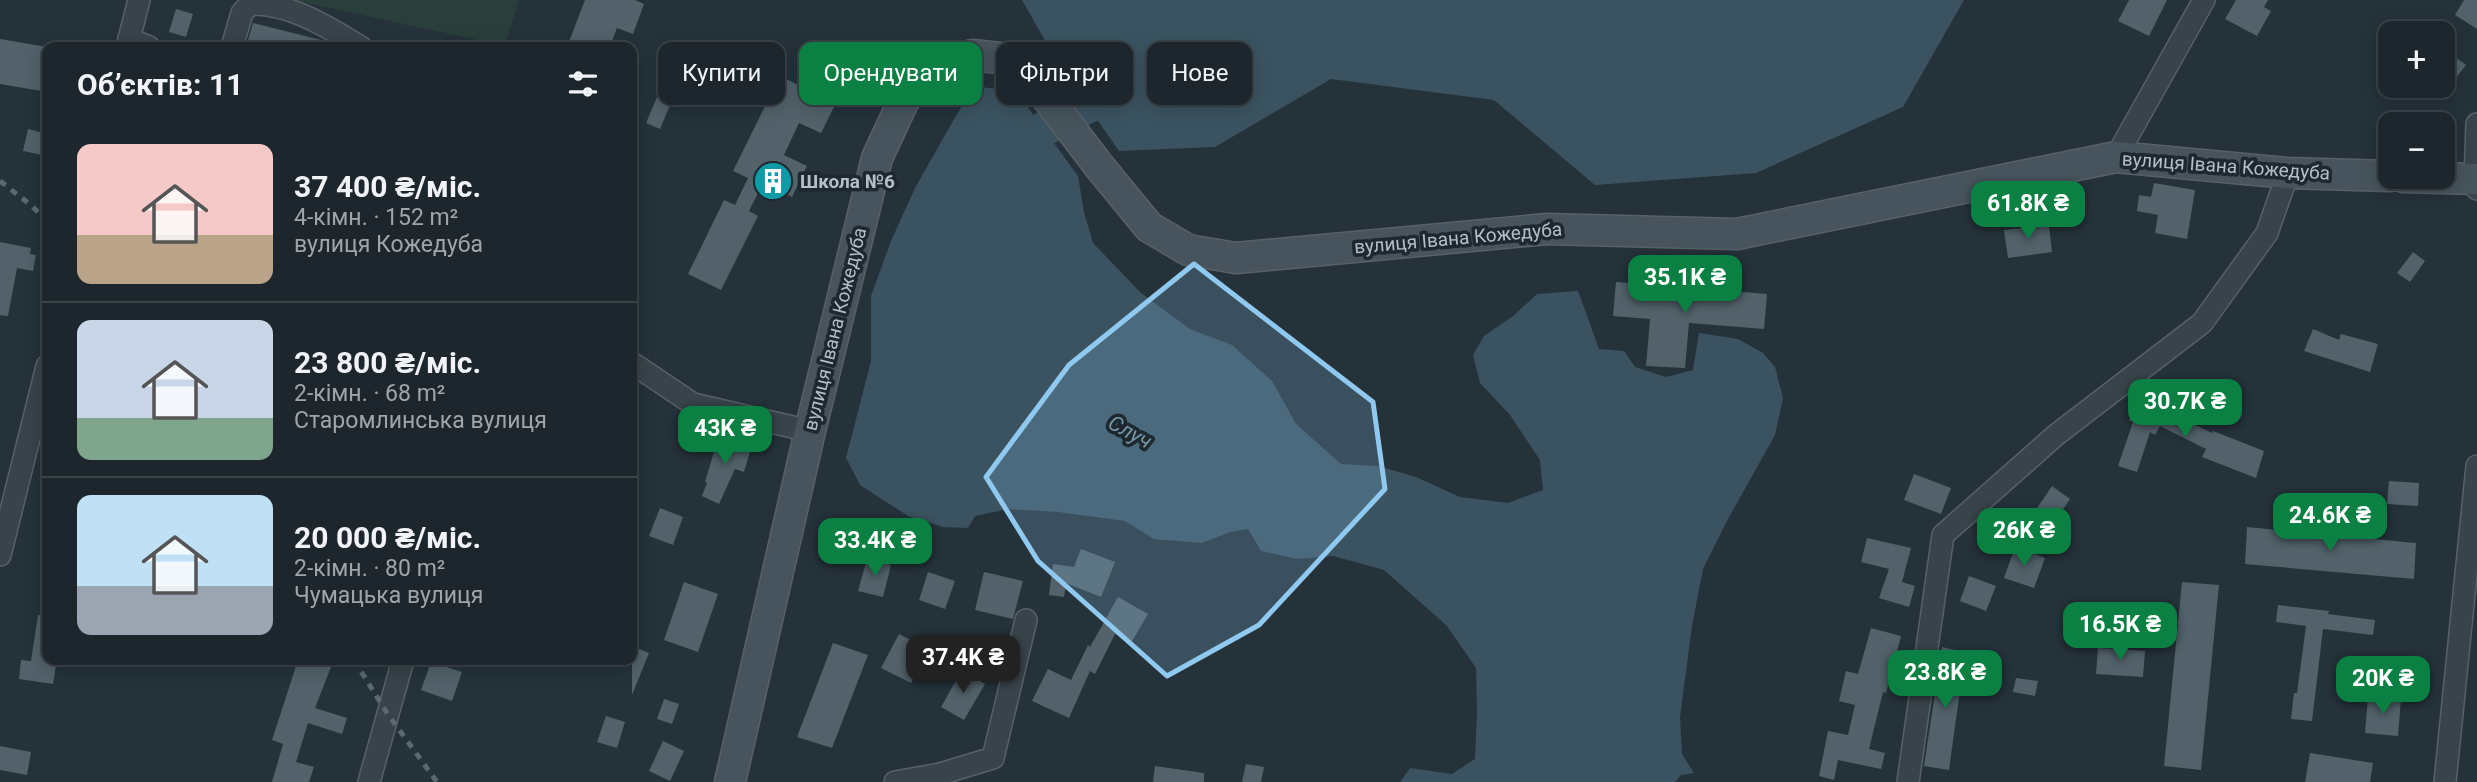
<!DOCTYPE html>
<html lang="uk">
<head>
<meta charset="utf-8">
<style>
	:root { --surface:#1c262c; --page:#252e34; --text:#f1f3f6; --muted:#a0a5a9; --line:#3a4348; --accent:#0b8043 }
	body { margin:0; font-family:Roboto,sans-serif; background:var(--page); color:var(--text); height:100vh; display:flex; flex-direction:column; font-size:26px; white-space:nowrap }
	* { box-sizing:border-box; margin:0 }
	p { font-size:23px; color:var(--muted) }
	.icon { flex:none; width:38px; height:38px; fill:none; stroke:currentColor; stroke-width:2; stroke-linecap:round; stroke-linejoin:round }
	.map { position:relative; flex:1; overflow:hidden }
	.side { position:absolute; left:42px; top:42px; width:595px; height:623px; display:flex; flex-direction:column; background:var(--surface); border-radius:14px; box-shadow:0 4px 18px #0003,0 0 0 2px var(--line) }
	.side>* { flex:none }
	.top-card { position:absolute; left:658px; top:42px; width:665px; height:63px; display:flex; gap:14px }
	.controls { position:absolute; left:2378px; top:21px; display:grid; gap:14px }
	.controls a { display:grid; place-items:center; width:77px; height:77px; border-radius:14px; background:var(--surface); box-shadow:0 4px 18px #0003,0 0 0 2px var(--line); font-size:35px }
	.price { position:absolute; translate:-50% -60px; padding:0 16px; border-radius:14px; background:var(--accent); color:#fff; font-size:23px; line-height:46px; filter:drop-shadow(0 2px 4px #0008) }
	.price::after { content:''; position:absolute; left:50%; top:42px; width:21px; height:16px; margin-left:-10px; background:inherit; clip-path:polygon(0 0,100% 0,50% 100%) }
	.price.active { background:#222; color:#fff }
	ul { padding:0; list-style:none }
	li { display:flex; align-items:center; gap:21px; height:175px; padding:0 35px }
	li+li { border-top:2px solid var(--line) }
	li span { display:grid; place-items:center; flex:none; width:196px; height:140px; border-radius:14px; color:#555 }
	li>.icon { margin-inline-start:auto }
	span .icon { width:84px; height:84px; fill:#fffc; stroke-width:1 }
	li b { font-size:30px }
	h2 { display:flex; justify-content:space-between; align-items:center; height:84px; padding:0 35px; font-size:30px }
	.chip { padding:0 24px; border-radius:14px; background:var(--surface); box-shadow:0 4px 18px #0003,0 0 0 2px var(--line); font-size:24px; line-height:63px }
	.chip.active { background:var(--accent); color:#fff }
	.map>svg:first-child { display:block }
	.green { fill:#2a3f3b }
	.water { fill:#3b5361 }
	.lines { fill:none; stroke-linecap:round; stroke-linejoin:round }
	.river { stroke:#3b5361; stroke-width:35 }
	.building { fill:#52616a }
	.minor-casing { stroke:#566168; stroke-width:24 }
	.secondary-casing { stroke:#566168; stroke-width:33 }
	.minor { stroke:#38434a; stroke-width:21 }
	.secondary { stroke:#47545d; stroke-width:30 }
	.rail { stroke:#5b6871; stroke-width:5; stroke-dasharray:7 7; stroke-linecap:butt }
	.marked { fill:#90c9ef; fill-opacity:0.2; stroke:#90c9ef; stroke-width:5; stroke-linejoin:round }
	.labels { text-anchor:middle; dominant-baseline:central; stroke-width:7; stroke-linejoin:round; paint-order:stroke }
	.street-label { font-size:19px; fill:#b4bec6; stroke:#1d282f }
	.poi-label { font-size:19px; font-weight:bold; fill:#b4bec6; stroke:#1d282f; text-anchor:start }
	.water-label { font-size:21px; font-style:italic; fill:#7696a7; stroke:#1d282f }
</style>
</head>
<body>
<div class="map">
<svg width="2477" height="782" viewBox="0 0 2477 782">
	<rect width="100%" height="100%" fill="#25323a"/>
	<!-- green -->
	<path class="green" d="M 293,0 L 519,0 L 505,46 Z"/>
	<!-- water -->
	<g class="water">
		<path d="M 1022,0 L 1964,0 L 1903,107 L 1756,173 L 1595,185 L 1494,100 L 1331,79 L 1215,147 L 1119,151 L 1059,65 Z"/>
		<path d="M 980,87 L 1016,91 L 1078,176 L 1084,212 L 1093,243 L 1141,293 L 1190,329 L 1232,345 L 1272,381 L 1296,424 L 1341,464 L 1378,466 L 1416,477 L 1460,497 L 1508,503 L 1543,490 L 1540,460 L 1510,415 L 1480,383 L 1473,355 L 1484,336 L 1513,316 L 1537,294 L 1578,291 L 1599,349 L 1624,351 L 1635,367 L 1666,377 L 1693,370 L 1699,333 L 1738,339 L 1763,353 L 1775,367 L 1783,398 L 1775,435 L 1728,519 L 1703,569 L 1692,626 L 1680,717 L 1682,754 L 1694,773 L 1681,775 L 1675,782 L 1400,782 L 1410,768 L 1452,774 L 1475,759 L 1477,711 L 1476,668 L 1447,626 L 1384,570 L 1333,556 L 1297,559 L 1261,551 L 1248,529 L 1230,532 L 1202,543 L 1154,539 L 1125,521 L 1058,512 L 1008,509 L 975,516 L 968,528 L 943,527 L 908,516 L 860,485 L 846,458 L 871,361 L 871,296 L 891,241 L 915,188 L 949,128 L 963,104 Z"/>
	</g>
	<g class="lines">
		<!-- river -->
		<path class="river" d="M 1009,159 C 1040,123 1089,106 1131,86"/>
	</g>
	<!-- building -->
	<g class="building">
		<path d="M 585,0 L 635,0 L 644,4 L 633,34 L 617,28 L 610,47 L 567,47 Z"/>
		<path d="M 2129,0 L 2167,0 L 2149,36 L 2118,21 Z"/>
		<path d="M 2236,0 L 2268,0 L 2264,7 L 2271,11 L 2257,36 L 2225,19 Z"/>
		<path d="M 2464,0 L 2477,0 L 2477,29 L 2455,15 Z"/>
		<path d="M 176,9 L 193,14 L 186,37 L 169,32 Z"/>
		<path d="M 253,23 L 325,41 L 328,43 L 327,47 L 246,47 Z"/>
		<path d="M 0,39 L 47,47 L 47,92 L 0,84 Z"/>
		<path d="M 2443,48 L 2466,65 L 2456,78 L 2443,69 Z"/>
		<path d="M 780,76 L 836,103 L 821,133 L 799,123 L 784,155 L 807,166 L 792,197 L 763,183 L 749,211 L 758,216 L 721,290 L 688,274 L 724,200 L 735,205 L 748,178 L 733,171 Z"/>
		<path d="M 657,97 L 671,103 L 660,129 L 646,123 Z"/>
		<path d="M 28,129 L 47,134 L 47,156 L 23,151 Z"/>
		<path d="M 2154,183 L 2195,190 L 2187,239 L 2155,233 L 2158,215 L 2137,211 L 2139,195 L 2151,197 Z"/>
		<path d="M 2049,225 L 2052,252 L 2008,258 L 2004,230 Z"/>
		<path d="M 0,242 L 31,248 L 30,254 L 36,255 L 33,271 L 17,268 L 8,316 L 0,315 Z"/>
		<path d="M 2413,252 L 2425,261 L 2410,282 L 2397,273 Z"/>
		<path d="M 1616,282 L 1767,294 L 1764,329 L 1689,323 L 1685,368 L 1646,366 L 1650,319 L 1613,316 Z"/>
		<path d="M 2313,329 L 2339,340 L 2341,334 L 2378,344 L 2370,372 L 2304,351 Z"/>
		<path d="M 2146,392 L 2171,407 L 2168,412 L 2212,433 L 2213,431 L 2264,451 L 2256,478 L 2202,457 L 2206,449 L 2160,426 L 2155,435 L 2150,432 L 2137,472 L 2118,466 L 2133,422 L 2129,420 Z"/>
		<path d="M 719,435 L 752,445 L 744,472 L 735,469 L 719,504 L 702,496 L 707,483 L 705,482 Z"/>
		<path d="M 1914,474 L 1951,488 L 1941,514 L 1904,500 Z"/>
		<path d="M 2389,481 L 2419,483 L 2418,506 L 2387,504 Z"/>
		<path d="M 2052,486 L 2070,499 L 2051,527 L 2033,514 Z"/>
		<path d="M 660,508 L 683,517 L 673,545 L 649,536 Z"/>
		<path d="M 2247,527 L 2416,543 L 2414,579 L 2245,564 Z"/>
		<path d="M 1867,538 L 1911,548 L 1902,582 L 1915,586 L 1909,607 L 1879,598 L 1889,569 L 1861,562 Z"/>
		<path d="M 2015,547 L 2045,558 L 2034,588 L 2004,578 Z"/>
		<path d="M 1081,549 L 1115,562 L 1101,597 L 1066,583 L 1064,597 L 1049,595 L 1053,564 L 1074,567 Z"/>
		<path d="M 867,559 L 891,565 L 883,597 L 858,591 Z"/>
		<path d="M 928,572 L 955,581 L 945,609 L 919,600 Z"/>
		<path d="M 984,572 L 1023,581 L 1013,619 L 975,610 Z"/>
		<path d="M 1969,576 L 1996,586 L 1986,611 L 1960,601 Z"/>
		<path d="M 684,582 L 718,594 L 698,652 L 664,640 Z"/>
		<path d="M 2182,582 L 2219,585 L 2201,770 L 2164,766 Z"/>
		<path d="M 1118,597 L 1148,614 L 1131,643 L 1115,634 L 1095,674 L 1090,671 L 1069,718 L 1032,701 L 1048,669 L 1071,680 L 1088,645 L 1090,647 Z"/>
		<path d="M 2278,605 L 2329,611 L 2328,614 L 2375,620 L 2373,635 L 2323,629 L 2312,721 L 2291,719 L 2294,693 L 2297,693 L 2306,626 L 2276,622 Z"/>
		<path d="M 38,615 L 47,616 L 47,664 L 56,665 L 53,684 L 19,679 L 21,660 L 31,661 Z"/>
		<path d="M 1871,628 L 1901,636 L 1886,693 L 1883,692 L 1869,749 L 1885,753 L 1881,769 L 1838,760 L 1834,780 L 1819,776 L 1828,731 L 1848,735 L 1855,705 L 1839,701 L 1846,671 L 1858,674 Z"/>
		<path d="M 899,634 L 928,649 L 911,683 L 881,668 Z"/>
		<path d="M 833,643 L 868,655 L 832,748 L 797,737 Z"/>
		<path d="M 632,646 L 649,653 L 632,695 Z"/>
		<path d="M 1942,647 L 1964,652 L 1959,674 L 1966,675 L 1963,691 L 1960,690 L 1949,770 L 1924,766 Z"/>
		<path d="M 2098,648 L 2145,651 L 2143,677 L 2096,674 Z"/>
		<path d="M 298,660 L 313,660 L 331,667 L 315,708 L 347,718 L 342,734 L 308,723 L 296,762 L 314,767 L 309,782 L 272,782 L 283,744 L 272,740 Z"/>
		<path d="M 431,662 L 462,672 L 452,701 L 421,690 Z"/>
		<path d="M 962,670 L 985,684 L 964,720 L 941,707 Z"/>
		<path d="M 2016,678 L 2038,681 L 2035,696 L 2013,692 Z"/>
		<path d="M 2368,697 L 2401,699 L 2398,736 L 2365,733 Z"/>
		<path d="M 664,699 L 679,704 L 672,724 L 657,719 Z"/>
		<path d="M 606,716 L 625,722 L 617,748 L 597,742 Z"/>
		<path d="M 663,741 L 684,751 L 670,781 L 649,771 Z"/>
		<path d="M 0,746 L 31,752 L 27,775 L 0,770 Z"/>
		<path d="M 2310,753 L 2373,763 L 2370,782 L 2305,782 Z"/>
		<path d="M 1246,764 L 1264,767 L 1261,782 L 1242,782 Z"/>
		<path d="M 1155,766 L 1204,773 L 1204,782 L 1153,782 Z"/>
	</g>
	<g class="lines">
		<!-- minor casing -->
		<g class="minor-casing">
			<g id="minor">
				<path d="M 129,39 L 149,47"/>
				<path d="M 127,47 L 139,0"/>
				<path d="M 232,47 L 242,13 L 250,4 C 291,3 327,27 361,47"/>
				<path d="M 2477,124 L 2475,179 L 2477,189"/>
				<path d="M 2116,157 L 2204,0"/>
				<path d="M 632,363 L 693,404 L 810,431"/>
				<path d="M 0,555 L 47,366"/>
				<path d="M 369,782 L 403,660"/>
				<path d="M 895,782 L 940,774 L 993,758 L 1026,620"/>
				<path d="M 1908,782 L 1943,535 L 2056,435 L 2202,323 L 2267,233 L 2288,173"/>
				<path d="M 2445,782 L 2477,466"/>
			</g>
		</g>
		<!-- secondary casing -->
		<g class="secondary-casing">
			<g id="secondary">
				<path d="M 2403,177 L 2477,179"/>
				<path d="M 730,782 L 810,431 L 877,158 L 903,102 L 920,79 L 944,63 L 972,55 L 1000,58 L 1026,70 L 1099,166 L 1149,227 L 1188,250 L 1236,258 L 1547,229 L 1737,234 L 2116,157 L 2288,173 L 2390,176"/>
			</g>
		</g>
		<!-- minor -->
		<use href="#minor" class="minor"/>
		<!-- secondary -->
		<use href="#secondary" class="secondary"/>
		<!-- rail -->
		<g class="rail">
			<path d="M 0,181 L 32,206 L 47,221"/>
			<path d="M 354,660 L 387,713 L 437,782"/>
		</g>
	</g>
	<!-- marked area -->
	<path class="marked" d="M 1194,264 L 1373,402 L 1385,489 L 1259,625 L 1167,676 L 1038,561 L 986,477 L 1069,365 Z"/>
	<!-- icons -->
	<defs>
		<g id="building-disc" transform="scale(2.0125)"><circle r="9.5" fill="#0f9aa8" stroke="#1d282f"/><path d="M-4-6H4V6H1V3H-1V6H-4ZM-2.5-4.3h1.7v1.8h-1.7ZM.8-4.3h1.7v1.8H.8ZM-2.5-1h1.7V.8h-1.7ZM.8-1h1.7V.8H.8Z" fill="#fff"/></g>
	</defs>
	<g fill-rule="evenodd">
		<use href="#building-disc" x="773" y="181"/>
	</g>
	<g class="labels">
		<!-- street labels -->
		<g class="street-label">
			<text transform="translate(2226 166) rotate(4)">вулиця Івана Кожедуба</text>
			<text transform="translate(1458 238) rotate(-5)">вулиця Івана Кожедуба</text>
			<text transform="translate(835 329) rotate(-76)">вулиця Івана Кожедуба</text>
		</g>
		<!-- poi labels -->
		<g class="poi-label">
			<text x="800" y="181">Школа №6</text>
		</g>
		<!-- water labels -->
		<g class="water-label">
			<text transform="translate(1130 432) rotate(29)">Случ</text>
		</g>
	</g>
</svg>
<div class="controls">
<a>+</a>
<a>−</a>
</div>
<b class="price" style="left:2028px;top:241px">61.8K ₴</b>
<b class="price" style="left:1685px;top:315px">35.1K ₴</b>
<b class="price" style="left:2185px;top:439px">30.7K ₴</b>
<b class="price" style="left:725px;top:466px">43K ₴</b>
<b class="price" style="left:2330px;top:553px">24.6K ₴</b>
<b class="price" style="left:2024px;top:568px">26K ₴</b>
<b class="price" style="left:875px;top:578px">33.4K ₴</b>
<b class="price" style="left:2120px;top:662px">16.5K ₴</b>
<b class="price active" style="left:963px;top:695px">37.4K ₴</b>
<b class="price" style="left:1945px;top:710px">23.8K ₴</b>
<b class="price" style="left:2383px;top:716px">20K ₴</b>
<div class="top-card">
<a class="chip">Купити</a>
<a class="chip active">Орендувати</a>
<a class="chip">Фільтри</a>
<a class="chip">Нове</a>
</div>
<section class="side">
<h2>Об’єктів: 11<svg class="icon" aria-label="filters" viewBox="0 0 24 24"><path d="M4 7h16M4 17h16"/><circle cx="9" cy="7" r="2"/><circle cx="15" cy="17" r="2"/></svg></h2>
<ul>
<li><span style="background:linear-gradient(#f6c9c9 65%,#b9a48a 0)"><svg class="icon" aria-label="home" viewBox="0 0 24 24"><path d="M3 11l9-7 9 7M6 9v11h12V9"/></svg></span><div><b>37 400 ₴/міс.</b><p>4-кімн. · 152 m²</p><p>вулиця Кожедуба</p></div></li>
<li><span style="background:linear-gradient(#c9d6e8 70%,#7fa58c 0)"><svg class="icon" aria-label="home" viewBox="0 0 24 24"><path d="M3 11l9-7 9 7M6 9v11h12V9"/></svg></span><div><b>23 800 ₴/міс.</b><p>2-кімн. · 68 m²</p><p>Старомлинська вулиця</p></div></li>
<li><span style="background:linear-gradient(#bfe0f5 65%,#9aa5b1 0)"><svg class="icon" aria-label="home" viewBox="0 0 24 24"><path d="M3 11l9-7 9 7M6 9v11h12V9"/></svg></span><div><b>20 000 ₴/міс.</b><p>2-кімн. · 80 m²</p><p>Чумацька вулиця</p></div></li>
</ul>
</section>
</div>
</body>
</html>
